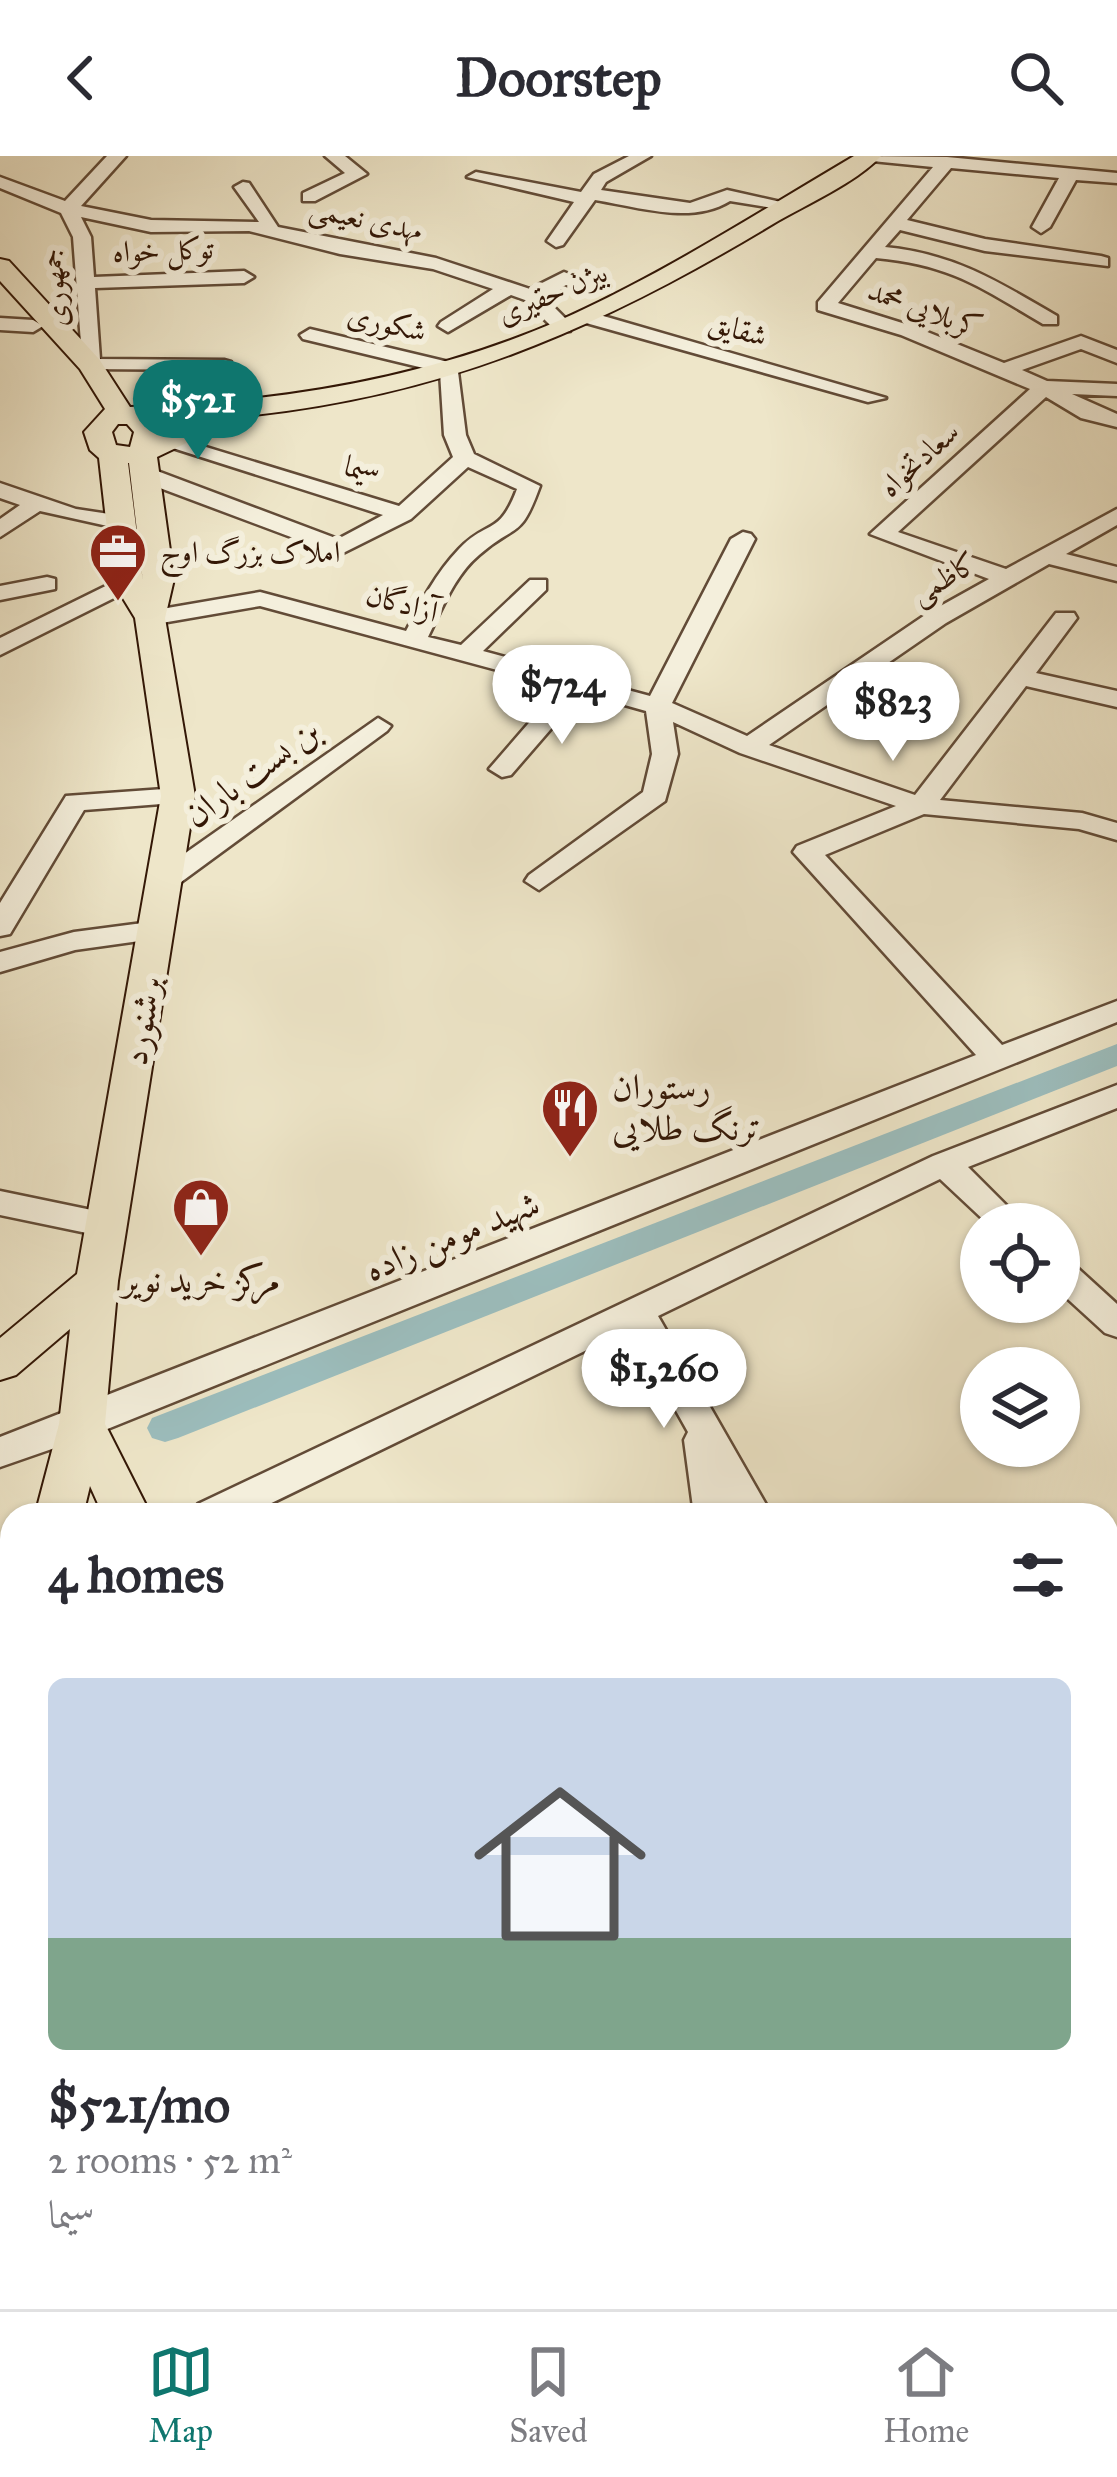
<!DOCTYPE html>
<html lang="en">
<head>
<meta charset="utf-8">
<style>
	:root { --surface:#fff; --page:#f7f7f7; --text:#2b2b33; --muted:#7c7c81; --line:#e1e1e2; --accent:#0f766e }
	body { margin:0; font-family:"IM FELL Great Primer",Amiri,serif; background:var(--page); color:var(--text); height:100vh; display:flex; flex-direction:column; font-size:45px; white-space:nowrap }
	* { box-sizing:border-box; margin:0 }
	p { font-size:39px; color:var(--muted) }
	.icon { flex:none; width:66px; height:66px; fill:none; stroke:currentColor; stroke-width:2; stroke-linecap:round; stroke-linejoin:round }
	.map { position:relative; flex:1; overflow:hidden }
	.panel { position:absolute; left:0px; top:1347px; width:1119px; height:807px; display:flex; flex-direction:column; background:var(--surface); border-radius:36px 36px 0 0; box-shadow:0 3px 9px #0004 }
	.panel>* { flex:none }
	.fabs { position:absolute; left:960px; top:1047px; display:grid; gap:24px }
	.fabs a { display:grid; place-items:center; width:120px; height:120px; border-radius:50%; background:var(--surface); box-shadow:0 3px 9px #0004; font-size:60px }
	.price { position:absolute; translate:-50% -102px; padding:0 27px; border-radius:42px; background:#fff; color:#222; font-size:39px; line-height:78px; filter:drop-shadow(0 3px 6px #0008) }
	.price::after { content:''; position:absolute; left:50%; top:72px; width:36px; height:27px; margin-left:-18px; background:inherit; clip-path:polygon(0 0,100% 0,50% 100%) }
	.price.current { background:var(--accent); color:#fff }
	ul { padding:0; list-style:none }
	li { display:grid; align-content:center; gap:24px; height:636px; padding:0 48px }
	li span { display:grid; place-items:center; height:372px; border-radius:18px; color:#555 }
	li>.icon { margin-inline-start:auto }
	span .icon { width:216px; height:216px; fill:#fffc; stroke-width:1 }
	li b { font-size:51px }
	h2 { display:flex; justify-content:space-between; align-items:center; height:144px; padding:0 48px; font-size:51px }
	header { display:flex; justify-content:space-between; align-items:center; height:156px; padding:0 48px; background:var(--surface); font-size:54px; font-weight:700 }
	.tab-bar { display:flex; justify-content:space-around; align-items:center; height:168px; border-top:3px solid var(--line); background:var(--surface); font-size:33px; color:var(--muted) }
	.tab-bar a { display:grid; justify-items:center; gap:6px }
	.tab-bar .current { color:var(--accent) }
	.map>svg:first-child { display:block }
	.green { fill:#bec393; stroke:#786d4c; stroke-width:3 }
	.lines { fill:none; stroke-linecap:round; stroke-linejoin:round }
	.canal { fill:#9cbebe; fill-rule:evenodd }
	.minor-casing { stroke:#624b37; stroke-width:5 }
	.major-casing { stroke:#331706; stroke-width:4 }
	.minor { fill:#f4efdc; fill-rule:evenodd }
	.major { fill:#eee6c9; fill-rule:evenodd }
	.labels { text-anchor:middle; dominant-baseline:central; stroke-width:12; stroke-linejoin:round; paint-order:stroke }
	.far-street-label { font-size:30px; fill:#331706; stroke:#f4efdc }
	.far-poi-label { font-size:30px; fill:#331706; stroke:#f4efdc; text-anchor:start }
	.street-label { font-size:36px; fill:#331706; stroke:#f4efdc }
	.poi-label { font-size:36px; fill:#331706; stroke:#f4efdc; text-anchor:start }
</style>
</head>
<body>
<header><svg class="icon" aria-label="back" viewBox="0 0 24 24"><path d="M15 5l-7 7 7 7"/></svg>Doorstep<svg class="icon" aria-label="search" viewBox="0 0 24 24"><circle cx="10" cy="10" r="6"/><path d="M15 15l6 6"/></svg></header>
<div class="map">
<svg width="1117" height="2153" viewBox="0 0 1117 2153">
	<rect width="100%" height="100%" fill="#eee6c9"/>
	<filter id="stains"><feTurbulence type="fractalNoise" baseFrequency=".00167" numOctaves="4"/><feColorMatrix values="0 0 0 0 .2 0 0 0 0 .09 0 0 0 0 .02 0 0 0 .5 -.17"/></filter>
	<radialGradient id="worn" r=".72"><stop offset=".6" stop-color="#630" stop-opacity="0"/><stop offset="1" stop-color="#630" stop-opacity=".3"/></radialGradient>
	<!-- green -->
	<g class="green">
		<path d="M 12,1712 L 12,1880 C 0,1832 0,1759 12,1712 Z"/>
		<path d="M 9,2028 L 12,2142 L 92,2142 L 82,2153 L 0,2153 Z"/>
	</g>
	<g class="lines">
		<!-- canal -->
		<path class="canal" d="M 1117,888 L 1117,910 L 178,1282 L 165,1286 L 152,1282 L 147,1272 L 152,1262 Z"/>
		<!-- minor casing -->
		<g class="minor-casing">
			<g id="minor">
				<path d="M 107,0 L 126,0 L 81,50 L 151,64 L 259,66 L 234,31 L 243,26 L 249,27 L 278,71 L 436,102 L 530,133 L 564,116 L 589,126 L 579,132 L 566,129 L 544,141 L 570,167 L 570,175 L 556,175 L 525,144 L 511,139 L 448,176 L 438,170 L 441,166 L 493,133 L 433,113 L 340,98 L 249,75 L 151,76 L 81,61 L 91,81 L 94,121 L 244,115 L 254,121 L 244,127 L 95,132 L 100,203 L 224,204 L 231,206 L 231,214 L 83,213 L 73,81 L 61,57 L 0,32 L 0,21 L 65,45 Z"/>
				<path d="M 325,0 L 345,0 L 367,18 L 315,45 L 303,45 L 303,37 L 345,17 Z"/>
				<path d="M 629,0 L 651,0 L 606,26 L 601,34 L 690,47 L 727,34 L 794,49 L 785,54 L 730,45 C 691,69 639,51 595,44 L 563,89 L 556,91 L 547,85 L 574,46 L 467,21 L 476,16 L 581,36 L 594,18 Z"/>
				<path d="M 863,0 L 947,1 L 1117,17 L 1117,27 L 1076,24 L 1050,71 L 1041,77 L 1032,71 L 1059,22 L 951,12 L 907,64 L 985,83 L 1101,100 L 1108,102 L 1108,110 L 985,95 L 900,74 L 885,91 C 955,98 997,125 1057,160 L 1057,168 L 1043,168 C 980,131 951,109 876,102 L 838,147 L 915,171 L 1004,207 L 1081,180 L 1117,194 L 1117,207 L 1081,193 L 1022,214 L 1047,225 L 1117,228 L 1117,240 L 1072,238 L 1117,258 L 1117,271 L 1081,262 L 1046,241 L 898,376 L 1006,413 L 1117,353 L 1117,369 L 1066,398 L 1117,411 L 1117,425 L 1049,408 L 946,467 L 769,589 L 915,639 L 1056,457 L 1074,457 L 1077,462 L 1036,517 L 1117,535 L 1117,551 L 1026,530 L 940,644 L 1082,657 L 1117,667 L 1117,684 L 1079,673 L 924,658 L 825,699 L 1002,889 L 1117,845 L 1117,866 L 95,1278 L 0,1311 L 0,1281 L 976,899 L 793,696 L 797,690 L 896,650 L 740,597 L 673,566 L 678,598 L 665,645 L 539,734 L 525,725 L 529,719 L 643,636 L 652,598 L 646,555 L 582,537 L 511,619 L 502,621 L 489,613 L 560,531 L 260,450 L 150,469 L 138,462 L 150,455 L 260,436 L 406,475 C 421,446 436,417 459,393 C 487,363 499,381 517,333 L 468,311 L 411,363 L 339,399 L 136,323 L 136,313 L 152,313 L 338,383 L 383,359 L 154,286 L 157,281 L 173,281 L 399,350 L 453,301 L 444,279 L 440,216 L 303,183 L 300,179 L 310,173 L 457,208 L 466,279 L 474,298 L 540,330 C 520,385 517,366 479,399 C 455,419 442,453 428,481 L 461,489 L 530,424 L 546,424 L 546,434 L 483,495 L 650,540 L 731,383 L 743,376 L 751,378 L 755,383 L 672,547 L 747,580 L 928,457 L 989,423 L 870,378 L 1030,233 L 901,179 L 818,154 L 818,146 L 933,11 L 872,5 Z"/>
				<path d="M 579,157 L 593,157 L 886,242 L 868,246 L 579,165 Z"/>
				<path d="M 0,162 L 33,164 L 43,170 L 33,176 L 0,174 Z"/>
				<path d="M 0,327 L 76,353 L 129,361 L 132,366 L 121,373 L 40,355 L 0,381 L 0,363 L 20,349 L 0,342 Z"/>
				<path d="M 128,419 L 140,426 L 136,431 L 0,499 L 0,482 Z"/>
				<path d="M 47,421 L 55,423 L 55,433 L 0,444 L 0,430 Z"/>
				<path d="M 378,562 L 391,570 L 387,575 L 177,729 L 157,729 L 153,723 L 157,717 Z"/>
				<path d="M 178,632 L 187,634 L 191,640 L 187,646 L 84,654 L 10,778 L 0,780 L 0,747 L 66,640 Z"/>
				<path d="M 158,765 L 172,774 L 168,781 L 75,794 L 0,816 L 0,796 L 74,776 Z"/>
				<path d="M 1117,929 L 1117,952 L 968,1011 L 1025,1068 L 988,1068 L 940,1023 L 658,1160 L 772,1359 L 734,1359 L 731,1353 L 732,1359 L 694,1359 L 684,1284 L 688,1276 L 630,1173 L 247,1359 L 192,1359 L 198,1348 L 933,1000 Z"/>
				<path d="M 0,1035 L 106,1057 L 118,1060 L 122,1069 L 118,1078 L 106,1081 L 0,1059 Z"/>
				<path d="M 1059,1102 L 1071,1106 L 1117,1148 L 1117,1181 L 1105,1177 L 1059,1135 Z"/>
				<path d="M 1117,1407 L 1117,1442 L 1107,1445 L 1107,1410 Z"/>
				<path d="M 1117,1980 L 1117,2034 L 1107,2038 L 1107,1984 Z"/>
				<path d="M 647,2142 L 698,2142 L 702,2153 L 651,2153 Z"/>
				<path d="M 734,2142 L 785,2142 L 789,2153 L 738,2153 Z"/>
				<path d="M 970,2142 L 1023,2142 L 1019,2153 L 966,2153 Z"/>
			</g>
		</g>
		<!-- major casing -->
		<g class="major-casing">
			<g id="major">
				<path d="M 854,0 L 881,0 C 854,28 807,48 773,68 C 594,176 435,244 224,262 L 222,270 L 157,301 L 174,423 L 165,462 L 195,640 L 118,1125 L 105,1268 L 151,1359 L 103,1359 L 90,1330 L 83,1359 L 35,1359 L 59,1268 L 70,1173 L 16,1219 L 0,1224 L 0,1182 L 77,1118 L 161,640 L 135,462 L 113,426 L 99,302 L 90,294 L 84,276 L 105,253 L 80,213 L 0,125 L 0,103 L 9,105 L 99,203 L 130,251 C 275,247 425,223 558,165 C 662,119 757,57 854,0 ZM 189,265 L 161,280 L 156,266 ZM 118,268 L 127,268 L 134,276 L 130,291 L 116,289 L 112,276 ZM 128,307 L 129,307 L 143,426 Z"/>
				<path d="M 12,1519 L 12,1608 L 0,1612 L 0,1524 Z"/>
				<path d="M 0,1942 L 12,1947 L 12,2008 L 0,2003 Z"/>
				<path d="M 91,2142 L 158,2142 L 153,2153 L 86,2153 Z"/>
			</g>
		</g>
		<!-- minor -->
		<use href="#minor" class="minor"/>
		<!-- major -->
		<use href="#major" class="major"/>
	</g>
	<!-- icons -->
	<defs>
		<g id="office-pin" transform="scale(3)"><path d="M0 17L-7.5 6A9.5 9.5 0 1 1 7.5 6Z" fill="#8f2418" stroke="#f4efdc"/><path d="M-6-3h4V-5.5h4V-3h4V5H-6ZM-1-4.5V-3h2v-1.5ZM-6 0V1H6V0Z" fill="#fff"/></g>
		<g id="restaurant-pin" transform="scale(3)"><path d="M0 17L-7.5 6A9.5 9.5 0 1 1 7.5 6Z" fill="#8f2418" stroke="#f4efdc"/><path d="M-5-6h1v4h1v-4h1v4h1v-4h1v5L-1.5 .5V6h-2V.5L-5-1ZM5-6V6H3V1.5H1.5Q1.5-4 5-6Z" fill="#fff"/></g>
		<g id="shop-pin" transform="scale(3)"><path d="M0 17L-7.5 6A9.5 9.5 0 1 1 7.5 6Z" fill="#8f2418" stroke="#f4efdc"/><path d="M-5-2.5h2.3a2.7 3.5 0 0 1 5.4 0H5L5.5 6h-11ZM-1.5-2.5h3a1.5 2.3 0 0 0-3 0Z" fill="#fff"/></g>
	</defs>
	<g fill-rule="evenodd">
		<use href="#office-pin" x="118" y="396"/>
		<use href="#restaurant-pin" x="570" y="952"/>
		<use href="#shop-pin" x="201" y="1051"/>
	</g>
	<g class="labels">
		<!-- far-street labels -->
		<g class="far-street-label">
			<text transform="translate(366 63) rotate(12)">مهدی نعیمی</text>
			<text transform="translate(163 94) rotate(-2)">توکل خواه</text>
			<text transform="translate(54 132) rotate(-95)">جمهوری</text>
			<text transform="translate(552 137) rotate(-23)">بیژن حقیری</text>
			<text transform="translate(925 153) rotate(20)">کربلایی محمد</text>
			<text transform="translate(387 167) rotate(13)">شکوری</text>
			<text transform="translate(738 173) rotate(16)">شقایق</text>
			<text transform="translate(919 303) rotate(-42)">سعادتخواه</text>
			<text transform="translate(362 314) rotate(17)">سیما</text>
			<text transform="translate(944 422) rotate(-30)">کاظمی</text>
			<text transform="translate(402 447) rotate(15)">آزادگان</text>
		</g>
		<!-- far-poi labels -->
		<g class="far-poi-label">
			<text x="160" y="396">املاک بزرگ اوج</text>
		</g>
		<!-- street labels -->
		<g class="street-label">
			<text transform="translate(252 617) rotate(-36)">بن بست باران</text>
			<text transform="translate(142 865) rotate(-80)">برشنورد</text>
			<text transform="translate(452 1080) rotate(-22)">شهید مومن زاده</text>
		</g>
		<!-- poi labels -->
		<g class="poi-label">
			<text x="612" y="931">رستوران<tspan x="612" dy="41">ترنگ طلایی</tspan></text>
			<text x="201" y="1124" text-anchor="middle">مرکز خرید نویر</text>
		</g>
	</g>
	<rect width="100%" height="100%" filter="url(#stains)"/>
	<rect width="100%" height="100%" fill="url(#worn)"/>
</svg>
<div class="fabs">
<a><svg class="icon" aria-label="locate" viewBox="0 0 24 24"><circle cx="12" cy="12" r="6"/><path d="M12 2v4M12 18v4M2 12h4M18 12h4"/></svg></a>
<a><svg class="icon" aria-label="layers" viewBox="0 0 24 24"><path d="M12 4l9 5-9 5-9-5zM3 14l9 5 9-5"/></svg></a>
</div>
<b class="price current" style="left:198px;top:306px">$521</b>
<b class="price" style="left:562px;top:591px">$724</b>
<b class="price" style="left:893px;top:608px">$823</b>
<b class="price" style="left:664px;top:1275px">$1,260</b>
<section class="panel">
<h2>4 homes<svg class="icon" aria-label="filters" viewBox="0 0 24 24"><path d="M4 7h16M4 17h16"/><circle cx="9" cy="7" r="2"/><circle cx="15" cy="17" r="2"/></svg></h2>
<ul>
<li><span style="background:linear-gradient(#c9d6e8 70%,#7fa58c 0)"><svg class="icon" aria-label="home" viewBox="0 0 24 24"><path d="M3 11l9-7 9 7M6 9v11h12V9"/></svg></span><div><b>$521/mo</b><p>2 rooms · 52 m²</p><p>سیما</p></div></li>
</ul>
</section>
</div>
<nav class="tab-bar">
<a class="current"><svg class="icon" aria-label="map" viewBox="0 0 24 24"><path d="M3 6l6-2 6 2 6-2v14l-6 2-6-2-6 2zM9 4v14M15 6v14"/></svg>Map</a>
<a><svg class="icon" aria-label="saved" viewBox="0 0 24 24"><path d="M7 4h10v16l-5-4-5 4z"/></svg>Saved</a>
<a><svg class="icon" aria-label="home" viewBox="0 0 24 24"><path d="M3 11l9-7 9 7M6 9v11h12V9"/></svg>Home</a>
</nav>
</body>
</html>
